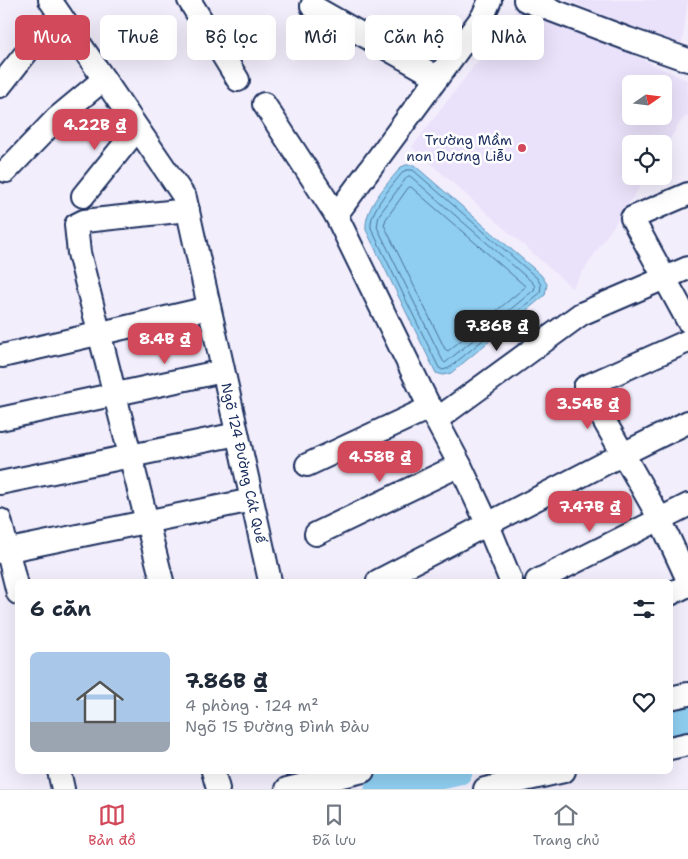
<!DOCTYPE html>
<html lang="vi">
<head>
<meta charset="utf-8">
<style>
	:root { --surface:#fff; --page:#f2f2f3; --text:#1f2937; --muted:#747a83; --line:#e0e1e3; --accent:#d1495b }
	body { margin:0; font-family:"Shantell Sans",sans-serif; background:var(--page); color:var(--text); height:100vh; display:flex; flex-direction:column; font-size:19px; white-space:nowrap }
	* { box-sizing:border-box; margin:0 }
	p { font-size:16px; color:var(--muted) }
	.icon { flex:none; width:28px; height:28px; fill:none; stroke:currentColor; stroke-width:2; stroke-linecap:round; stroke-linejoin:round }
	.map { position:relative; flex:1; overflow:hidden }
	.sheet { position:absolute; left:15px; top:579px; width:658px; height:195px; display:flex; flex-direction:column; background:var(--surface); border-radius:8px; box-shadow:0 5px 20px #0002 }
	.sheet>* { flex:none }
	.banner { position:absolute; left:15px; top:15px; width:659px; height:45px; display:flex; gap:10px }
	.needle { width:32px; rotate:76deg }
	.fabs { position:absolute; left:622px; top:75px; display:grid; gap:10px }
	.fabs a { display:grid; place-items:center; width:50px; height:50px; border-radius:8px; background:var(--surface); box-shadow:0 5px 20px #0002; font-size:25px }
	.price { position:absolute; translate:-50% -42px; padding:0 11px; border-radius:10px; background:var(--accent); color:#fff; font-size:16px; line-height:32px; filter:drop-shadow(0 1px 2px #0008) }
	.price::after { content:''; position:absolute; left:50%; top:30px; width:15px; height:11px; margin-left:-8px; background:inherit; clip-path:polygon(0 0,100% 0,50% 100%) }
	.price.selected { background:#222; color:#fff }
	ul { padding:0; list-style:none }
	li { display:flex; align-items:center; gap:15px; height:125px; padding:0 15px }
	li span { display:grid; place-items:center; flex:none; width:140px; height:100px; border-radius:8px; color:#555 }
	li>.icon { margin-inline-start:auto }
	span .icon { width:60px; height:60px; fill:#fffc; stroke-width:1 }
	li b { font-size:21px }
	h2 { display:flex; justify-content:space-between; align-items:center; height:60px; padding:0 15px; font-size:21px }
	.pill { padding:0 18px; border-radius:8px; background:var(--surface); box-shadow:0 5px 20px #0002; font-size:18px; line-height:45px }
	.pill.selected { background:var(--accent); color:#fff }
	.dock { display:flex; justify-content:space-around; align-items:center; height:70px; border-top:1px solid var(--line); background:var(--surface); font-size:14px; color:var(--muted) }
	.dock a { display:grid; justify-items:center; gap:2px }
	.dock .selected { color:var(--accent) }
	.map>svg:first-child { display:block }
	.built { fill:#eae2fa; fill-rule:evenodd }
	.water { fill:#8fcef0; stroke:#618eb6 }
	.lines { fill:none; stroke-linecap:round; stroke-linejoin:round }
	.shore { stroke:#496f98; stroke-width:1 }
	.river { stroke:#8fcef0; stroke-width:29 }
	.minor-casing { stroke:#1b2f5e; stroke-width:26 }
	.minor { stroke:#fff; stroke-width:22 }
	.poi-dot { fill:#d1495b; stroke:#fff; stroke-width:2 }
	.labels { text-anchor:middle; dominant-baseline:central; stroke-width:5; stroke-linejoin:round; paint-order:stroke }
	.poi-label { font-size:14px; fill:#1b2f5e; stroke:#fff; text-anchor:end }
	.street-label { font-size:14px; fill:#1b2f5e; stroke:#fff }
</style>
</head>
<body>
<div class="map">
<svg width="688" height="789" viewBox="0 0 688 789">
	<rect width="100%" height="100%" fill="#f3eefc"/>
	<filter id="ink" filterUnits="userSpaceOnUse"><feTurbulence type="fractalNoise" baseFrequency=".02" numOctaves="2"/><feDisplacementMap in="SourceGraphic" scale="10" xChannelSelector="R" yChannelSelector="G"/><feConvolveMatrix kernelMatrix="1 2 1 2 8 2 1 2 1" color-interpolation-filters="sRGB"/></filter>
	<g filter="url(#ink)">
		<!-- built -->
		<g class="built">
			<path d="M 568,0 L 688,0 L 682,44 L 671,49 Z"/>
			<path d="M 519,7 L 563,21 L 688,81 L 688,115 L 680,122 L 664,149 L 664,144 L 631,144 L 631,176 L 647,176 L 572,288 L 412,147 ZM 631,84 L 664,84 L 664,116 L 631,116 Z"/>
		</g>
		<!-- water -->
		<path class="water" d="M 406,165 L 414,165 L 541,275 L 547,284 L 545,295 L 451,373 L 443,375 L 436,373 L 366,230 C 364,207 387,185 401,167 Z"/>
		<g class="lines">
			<!-- shore -->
			<g class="shore">
				<path d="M 407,170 L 413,170 L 537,278 L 541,285 L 540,293 L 449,368 L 443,370 L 439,368 L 371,228 C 369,210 392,186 403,172 Z"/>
				<path d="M 410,176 L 532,282 L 535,286 L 534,290 L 445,363 L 443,361 L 377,227 L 379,215 L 407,177 Z"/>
				<path d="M 411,187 L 525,286 L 524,288 L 448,351 L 445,349 L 384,225 L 386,219 L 408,188 Z"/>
			</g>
			<!-- river -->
			<g class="river">
				<path d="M 670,724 L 688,720"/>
				<path d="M 379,789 L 458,771"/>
			</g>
			<!-- minor casing -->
			<g class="minor-casing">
				<g id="minor">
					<path id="s1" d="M 50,0 L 185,198 L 270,581"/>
					<path d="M 189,0 L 238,80"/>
					<path d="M 525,0 L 628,39 L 688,60"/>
					<path d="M 312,6 L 437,77"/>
					<path d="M 0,86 L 38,38 L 60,15"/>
					<path d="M 264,104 L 336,215 L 436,420 L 460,465 L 488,525 L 511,581"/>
					<path d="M 6,171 L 57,118 L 104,79"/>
					<path d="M 688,194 L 632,218 L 688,321"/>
					<path d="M 83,196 L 137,129"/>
					<path d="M 336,215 L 483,16 L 490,0"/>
					<path d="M 688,341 L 585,387 L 660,519 L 688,580"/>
					<path d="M 2,356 L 209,308"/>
					<path d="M 0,419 L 223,371"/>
					<path d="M 436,420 L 581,314 L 688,268"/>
					<path d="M 307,465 L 431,407"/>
					<path d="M 0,483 L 237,434"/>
					<path d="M 0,520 L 18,593"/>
					<path d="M 316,534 L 460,465"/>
					<path d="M 0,552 L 252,500"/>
					<path d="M 162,581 L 79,253 L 76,225 L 84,221 L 188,210"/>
					<path d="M 378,581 L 623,454 L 688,422"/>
					<path d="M 537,581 L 688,505"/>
					<path d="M 670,594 L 688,585"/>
					<path d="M 670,698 L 688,694"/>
					<path d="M 670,748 L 688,744"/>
					<path d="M 59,771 L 63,789"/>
					<path d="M 213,771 L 218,789"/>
					<path d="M 287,789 L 363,771"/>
					<path d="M 485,789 L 564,771"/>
				</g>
			</g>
			<!-- minor -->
			<use href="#minor" class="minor"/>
		</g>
	</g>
	<!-- markers -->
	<circle class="poi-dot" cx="522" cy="148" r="5"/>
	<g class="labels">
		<!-- poi labels -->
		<g class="poi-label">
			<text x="512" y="140">Trường Mầm<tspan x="512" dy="16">non Dương Liễu</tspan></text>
		</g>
		<!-- street labels -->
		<g class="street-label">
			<text stroke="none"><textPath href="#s1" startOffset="511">Ngõ 124 Đường Cát Quế</textPath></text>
		</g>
	</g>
</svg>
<div class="fabs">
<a><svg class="needle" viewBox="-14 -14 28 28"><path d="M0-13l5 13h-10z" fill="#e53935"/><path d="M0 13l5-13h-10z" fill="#747a83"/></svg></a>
<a><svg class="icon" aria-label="locate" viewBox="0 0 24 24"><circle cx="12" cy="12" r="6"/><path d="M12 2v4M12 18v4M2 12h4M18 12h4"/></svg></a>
</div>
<b class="price" style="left:95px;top:151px">4.22B ₫</b>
<b class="price selected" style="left:497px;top:352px">7.86B ₫</b>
<b class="price" style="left:165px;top:365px">8.4B ₫</b>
<b class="price" style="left:588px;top:430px">3.54B ₫</b>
<b class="price" style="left:380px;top:483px">4.58B ₫</b>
<b class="price" style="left:590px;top:533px">7.47B ₫</b>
<div class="banner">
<a class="pill selected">Mua</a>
<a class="pill">Thuê</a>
<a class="pill">Bộ lọc</a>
<a class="pill">Mới</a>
<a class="pill">Căn hộ</a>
<a class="pill">Nhà</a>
</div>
<section class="sheet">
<h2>6 căn<svg class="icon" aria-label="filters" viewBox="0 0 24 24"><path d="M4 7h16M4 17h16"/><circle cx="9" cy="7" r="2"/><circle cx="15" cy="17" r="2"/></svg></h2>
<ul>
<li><span style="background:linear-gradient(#a9c7e8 70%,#9aa5b1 0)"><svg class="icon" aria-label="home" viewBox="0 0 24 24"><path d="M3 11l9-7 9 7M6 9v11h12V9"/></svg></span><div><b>7.86B ₫</b><p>4 phòng · 124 m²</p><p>Ngõ 15 Đường Đình Đàu</p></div><svg class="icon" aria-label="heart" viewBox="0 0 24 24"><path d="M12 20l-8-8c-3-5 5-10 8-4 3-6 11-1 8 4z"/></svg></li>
</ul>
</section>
</div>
<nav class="dock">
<a class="selected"><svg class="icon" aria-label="map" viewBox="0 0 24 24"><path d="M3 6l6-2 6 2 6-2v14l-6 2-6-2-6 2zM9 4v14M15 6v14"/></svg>Bản đồ</a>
<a><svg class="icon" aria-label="saved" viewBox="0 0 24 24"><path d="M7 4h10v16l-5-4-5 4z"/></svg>Đã lưu</a>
<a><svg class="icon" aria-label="home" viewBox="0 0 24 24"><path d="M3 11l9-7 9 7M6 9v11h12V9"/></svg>Trang chủ</a>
</nav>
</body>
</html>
